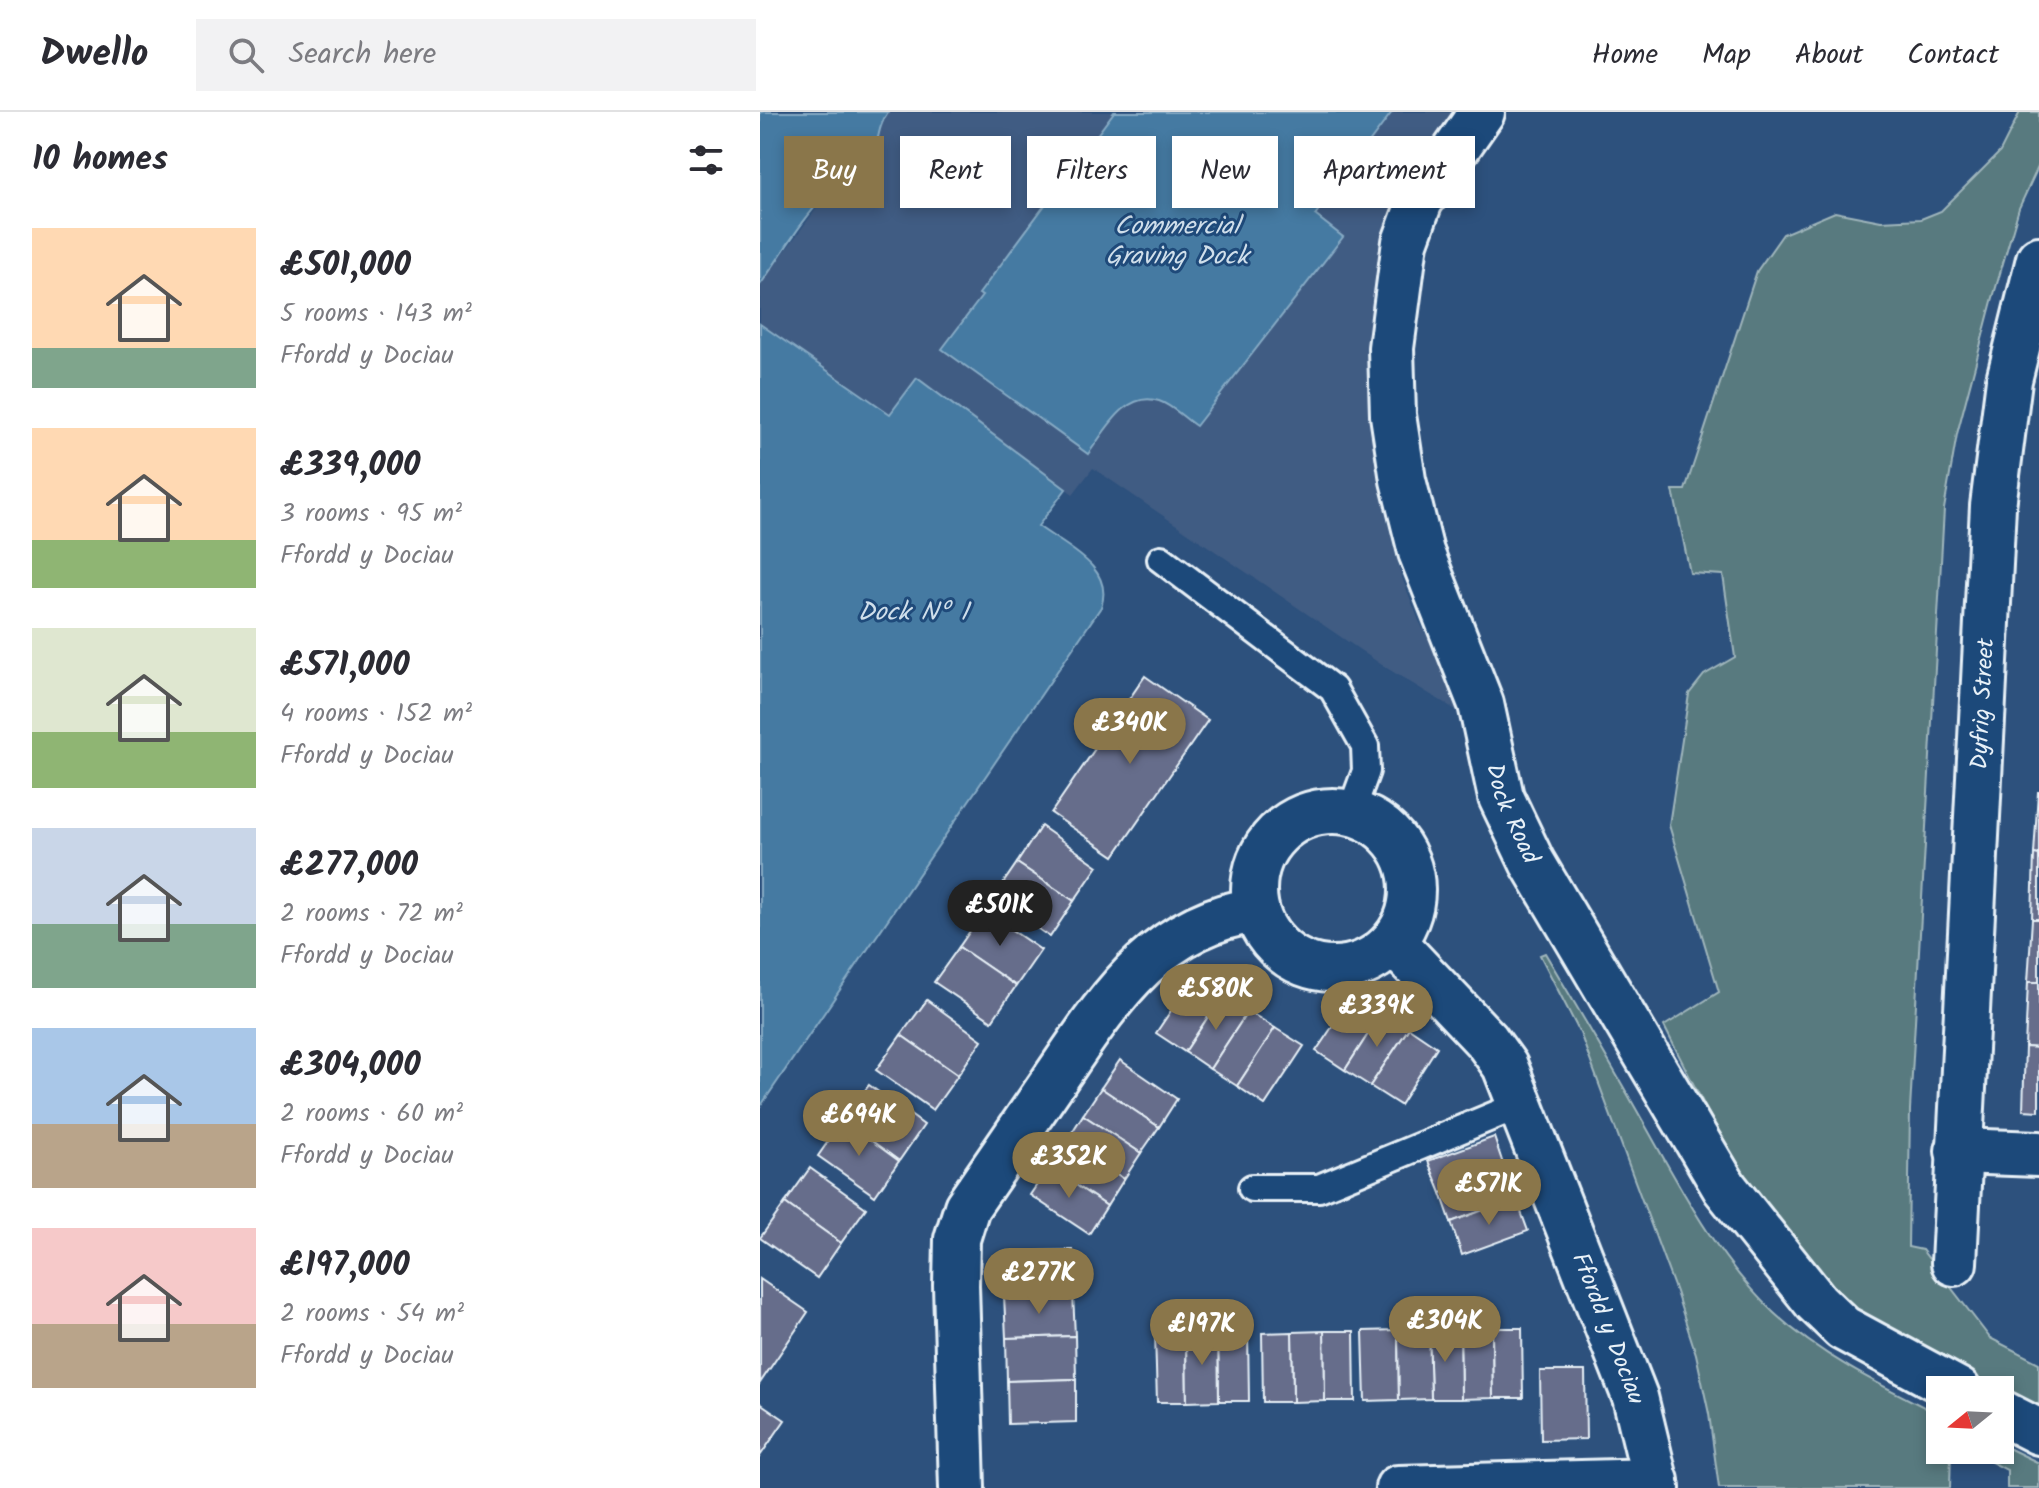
<!DOCTYPE html>
<html lang="en">
<head>
<meta charset="utf-8">
<style>
	:root { --surface:#fff; --page:#f2f2f3; --text:#2b2b33; --muted:#7c7c81; --line:#e1e1e2; --accent:#8a764a }
	body { margin:0; font-family:Kalam,sans-serif; background:var(--page); color:var(--text); height:100vh; display:flex; flex-direction:column; font-size:30px; white-space:nowrap }
	* { box-sizing:border-box; margin:0 }
	p { font-size:26px; color:var(--muted) }
	.icon { flex:none; width:44px; height:44px; fill:none; stroke:currentColor; stroke-width:2; stroke-linecap:round; stroke-linejoin:round }
	.map { position:relative; flex:1; overflow:hidden }
	.sheet { display:flex; flex-direction:column; background:var(--surface); width:760px }
	.sheet>* { flex:none }
	.banner { position:absolute; left:24px; top:24px; width:760px; height:72px; display:flex; gap:16px }
	.needle { width:52px; rotate:252deg }
	.buttons { position:absolute; left:1166px; top:1264px; display:grid; gap:16px }
	.buttons a { display:grid; place-items:center; width:88px; height:88px; border-radius:0px; background:var(--surface); box-shadow:0 4px 12px #0003; font-size:40px }
	.price { position:absolute; translate:-50% -68px; padding:0 18px; border-radius:28px; background:var(--accent); color:#fff; font-size:26px; line-height:52px; filter:drop-shadow(0 2px 4px #0008) }
	.price::after { content:''; position:absolute; left:50%; top:48px; width:24px; height:18px; margin-left:-12px; background:inherit; clip-path:polygon(0 0,100% 0,50% 100%) }
	.price.current { background:#222; color:#fff }
	ul { padding:0; list-style:none }
	li { display:flex; align-items:center; gap:24px; height:200px; padding:0 32px }
	li span { display:grid; place-items:center; flex:none; width:224px; height:160px; border-radius:0px; color:#555 }
	li>.icon { margin-inline-start:auto }
	span .icon { width:96px; height:96px; fill:#fffc; stroke-width:1 }
	li b { font-size:34px }
	h2 { display:flex; justify-content:space-between; align-items:center; height:96px; padding:0 32px; font-size:34px }
	.tag { padding:0 28px; border-radius:0px; background:var(--surface); box-shadow:0 4px 12px #0003; font-size:28px; line-height:72px }
	.tag.current { background:var(--accent); color:#fff }
	header { display:flex; align-items:center; gap:48px; box-sizing:border-box; height:112px; padding:0 40px; background:var(--surface); border-bottom:2px solid var(--line) }
	header strong { font-size:38px }
	nav { display:flex; gap:44px; margin-inline-start:auto; font-size:28px }
	.search { width:560px; height:72px; background:var(--page); display:flex; align-items:center; gap:20px; box-sizing:border-box; padding:0 28px; border-radius:0px; color:var(--muted); font-size:30px }
	main { display:flex; flex:1; min-height:0 }
	.map>svg:first-child { display:block }
	.built { fill:#415c83 }
	.green { fill:#587a7f; stroke:#a0b6bc; stroke-width:2 }
	.water { fill:#457aa2; stroke:#86aac4; stroke-width:2 }
	.building { fill:#666d8b; stroke:#e8f1f8; stroke-width:2 }
	.lines { fill:none; stroke-linecap:round; stroke-linejoin:round }
	.service-casing { stroke:#e8f1f8; stroke-width:32 }
	.minor-casing { stroke:#e8f1f8; stroke-width:50 }
	.service { stroke:#1f4a7a; stroke-width:26 }
	.minor { stroke:#1f4a7a; stroke-width:44 }
	.labels { text-anchor:middle; dominant-baseline:central; stroke-width:6; stroke-linejoin:round; paint-order:stroke }
	.street-label { font-size:24px; fill:#e8f1f8; stroke:#1f4a7a }
	.water-label { font-size:26px; font-style:italic; fill:#d0dfeb; stroke:#1f4a7a }
</style>
</head>
<body>
<header>
<strong>Dwello</strong>
<div class="search"><svg class="icon" aria-label="search" viewBox="0 0 24 24"><circle cx="10" cy="10" r="6"/><path d="M15 15l6 6"/></svg>Search here</div>
<nav><a>Home</a><a>Map</a><a>About</a><a>Contact</a></nav>
</header>
<main>
<section class="sheet">
<h2>10 homes<svg class="icon" aria-label="filters" viewBox="0 0 24 24"><path d="M4 7h16M4 17h16"/><circle cx="9" cy="7" r="2"/><circle cx="15" cy="17" r="2"/></svg></h2>
<ul>
<li><span style="background:linear-gradient(#ffd9b3 75%,#7fa58c 0)"><svg class="icon" aria-label="home" viewBox="0 0 24 24"><path d="M3 11l9-7 9 7M6 9v11h12V9"/></svg></span><div><b>£501,000</b><p>5 rooms · 143 m²</p><p>Ffordd y Dociau</p></div></li>
<li><span style="background:linear-gradient(#ffd9b3 70%,#8fb573 0)"><svg class="icon" aria-label="home" viewBox="0 0 24 24"><path d="M3 11l9-7 9 7M6 9v11h12V9"/></svg></span><div><b>£339,000</b><p>3 rooms · 95 m²</p><p>Ffordd y Dociau</p></div></li>
<li><span style="background:linear-gradient(#dfe7d0 65%,#8fb573 0)"><svg class="icon" aria-label="home" viewBox="0 0 24 24"><path d="M3 11l9-7 9 7M6 9v11h12V9"/></svg></span><div><b>£571,000</b><p>4 rooms · 152 m²</p><p>Ffordd y Dociau</p></div></li>
<li><span style="background:linear-gradient(#c9d6e8 60%,#7fa58c 0)"><svg class="icon" aria-label="home" viewBox="0 0 24 24"><path d="M3 11l9-7 9 7M6 9v11h12V9"/></svg></span><div><b>£277,000</b><p>2 rooms · 72 m²</p><p>Ffordd y Dociau</p></div></li>
<li><span style="background:linear-gradient(#a9c7e8 60%,#b9a48a 0)"><svg class="icon" aria-label="home" viewBox="0 0 24 24"><path d="M3 11l9-7 9 7M6 9v11h12V9"/></svg></span><div><b>£304,000</b><p>2 rooms · 60 m²</p><p>Ffordd y Dociau</p></div></li>
<li><span style="background:linear-gradient(#f6c9c9 60%,#b9a48a 0)"><svg class="icon" aria-label="home" viewBox="0 0 24 24"><path d="M3 11l9-7 9 7M6 9v11h12V9"/></svg></span><div><b>£197,000</b><p>2 rooms · 54 m²</p><p>Ffordd y Dociau</p></div></li>
</ul>
</section>
<div class="map">
<svg width="1279" height="1376" viewBox="0 0 1279 1376">
	<rect width="100%" height="100%" fill="#2d517d"/>
	<filter id="ink" filterUnits="userSpaceOnUse"><feTurbulence type="fractalNoise" baseFrequency=".0125" numOctaves="2"/><feDisplacementMap in="SourceGraphic" scale="16" xChannelSelector="R" yChannelSelector="G"/><feConvolveMatrix kernelMatrix="1 2 1 2 8 2 1 2 1" color-interpolation-filters="sRGB"/></filter>
	<g filter="url(#ink)">
		<!-- built -->
		<path class="built" d="M 46,0 L 700,0 L 614,196 L 607,247 L 626,405 L 641,463 L 659,509 L 680,548 L 706,576 L 696,598 L 625,555 L 333,356 L 313,382 L 157,267 L 130,303 L 0,212 L 0,173 L 119,12 Z"/>
		<!-- green -->
		<g class="green">
			<path d="M 1260,0 L 1279,0 L 1279,53 L 1259,96 L 1232,189 L 1197,322 L 1184,397 L 1150,998 L 1148,1135 L 1162,1138 L 1230,1226 L 1279,1251 L 1279,1301 L 1240,1283 L 1240,1278 L 1231,1278 C 1193,1260 1150,1243 1116,1219 C 1016,1145 959,1022 904,914 L 959,880 L 909,713 L 929,582 L 944,563 L 975,545 L 963,463 L 930,461 L 913,378 L 925,378 L 997,159 L 1023,122 L 1075,100 L 1121,109 L 1161,107 L 1181,99 L 1240,40 Z"/>
			<path d="M 785,841 C 817,895 849,949 880,1004 C 919,1073 956,1146 1014,1201 C 1062,1245 1122,1274 1180,1303 L 1180,1338 L 1191,1338 L 1190,1376 L 959,1376 L 949,1302 L 936,1242 L 916,1180 L 820,921 L 780,843 Z"/>
			<path d="M 1240,1332 L 1279,1351 L 1279,1376 L 1247,1376 L 1247,1358 L 1208,1338 L 1240,1338 Z"/>
		</g>
		<!-- water -->
		<g class="water">
			<path d="M 0,0 L 128,0 C 114,19 120,44 104,62 C 93,73 76,73 66,83 C 41,108 21,144 0,173 Z"/>
			<path d="M 354,0 L 632,0 L 555,103 L 583,125 L 436,314 C 425,307 412,293 399,289 C 365,278 345,320 328,342 L 182,237 L 222,184 L 219,182 Z"/>
			<path d="M 0,212 L 130,302 L 157,266 L 306,377 L 278,414 C 306,435 355,455 341,495 L 0,995 Z"/>
		</g>
		<!-- building -->
		<g class="building">
			<path d="M 385,564 L 448,608 L 354,744 L 291,701 Z"/>
			<path d="M 1278,680 L 1279,680 L 1279,743 L 1274,742 Z"/>
			<path d="M 281,714 L 338,754 L 314,789 L 257,751 Z"/>
			<path d="M 1274,742 L 1279,743 L 1279,807 L 1272,807 Z"/>
			<path d="M 257,751 L 314,789 L 290,825 L 233,786 Z"/>
			<path d="M 224,799 L 281,838 L 256,874 L 199,835 Z"/>
			<path d="M 1272,807 L 1279,807 L 1279,870 L 1268,870 Z"/>
			<path d="M 199,835 L 256,874 L 232,909 L 174,870 Z"/>
			<path d="M 435,863 L 463,882 L 425,940 L 396,921 Z"/>
			<path d="M 1268,870 L 1279,870 L 1279,936 L 1265,935 Z"/>
			<path d="M 595,881 L 623,899 L 585,958 L 556,939 Z"/>
			<path d="M 463,882 L 488,899 L 450,957 L 425,940 Z"/>
			<path d="M 167,888 L 222,928 L 198,963 L 141,923 Z"/>
			<path d="M 488,899 L 515,916 L 477,974 L 450,957 Z"/>
			<path d="M 623,899 L 649,916 L 610,974 L 585,958 Z"/>
			<path d="M 515,916 L 544,934 L 505,993 L 477,974 Z"/>
			<path d="M 649,916 L 677,935 L 640,993 L 610,974 Z"/>
			<path d="M 141,923 L 198,963 L 173,998 L 116,958 Z"/>
			<path d="M 1265,935 L 1279,936 L 1279,999 L 1263,998 Z"/>
			<path d="M 360,948 L 417,987 L 399,1015 L 341,976 Z"/>
			<path d="M 109,973 L 164,1013 L 139,1049 L 83,1008 Z"/>
			<path d="M 341,976 L 399,1015 L 381,1041 L 323,1003 Z"/>
			<path d="M 323,1003 L 381,1041 L 364,1067 L 307,1028 Z"/>
			<path d="M 83,1008 L 139,1049 L 115,1084 L 58,1044 Z"/>
			<path d="M 734,1025 L 745,1058 L 681,1081 L 668,1049 Z"/>
			<path d="M 307,1028 L 364,1067 L 347,1094 L 289,1055 Z"/>
			<path d="M 289,1055 L 347,1094 L 329,1122 L 270,1083 Z"/>
			<path d="M 50,1056 L 106,1096 L 81,1131 L 25,1091 Z"/>
			<path d="M 745,1058 L 756,1086 L 691,1110 L 681,1081 Z"/>
			<path d="M 756,1086 L 768,1119 L 702,1143 L 691,1110 Z"/>
			<path d="M 25,1091 L 81,1131 L 57,1166 L 0,1126 Z"/>
			<path d="M 312,1138 L 313,1182 L 244,1183 L 242,1140 Z"/>
			<path d="M 0,1167 L 48,1200 L 0,1271 Z"/>
			<path d="M 313,1182 L 315,1224 L 246,1226 L 244,1183 Z"/>
			<path d="M 732,1216 L 733,1286 L 701,1287 L 700,1217 Z"/>
			<path d="M 732,1216 L 762,1216 L 763,1286 L 733,1286 Z"/>
			<path d="M 700,1217 L 701,1287 L 671,1287 L 669,1218 Z"/>
			<path d="M 638,1218 L 639,1288 L 605,1289 L 603,1219 Z"/>
			<path d="M 638,1218 L 669,1218 L 671,1287 L 639,1288 Z"/>
			<path d="M 488,1219 L 489,1289 L 459,1289 L 458,1220 Z"/>
			<path d="M 564,1219 L 594,1219 L 595,1289 L 565,1289 Z"/>
			<path d="M 564,1219 L 565,1289 L 533,1290 L 532,1220 Z"/>
			<path d="M 426,1220 L 427,1290 L 397,1290 L 395,1221 Z"/>
			<path d="M 426,1220 L 458,1220 L 459,1289 L 427,1290 Z"/>
			<path d="M 532,1220 L 533,1290 L 503,1290 L 502,1221 Z"/>
			<path d="M 315,1224 L 316,1267 L 247,1269 L 246,1226 Z"/>
			<path d="M 780,1259 L 825,1259 L 826,1327 L 781,1328 Z"/>
			<path d="M 316,1267 L 316,1310 L 248,1312 L 247,1269 Z"/>
			<path d="M 0,1291 L 25,1308 L 0,1344 Z"/>
		</g>
		<g class="lines">
			<!-- service casing -->
			<g class="service-casing">
				<g id="service">
					<path d="M 401,447 L 573,577 L 605,634 L 606,659 L 591,700"/>
					<path d="M 492,1076 L 559,1076 L 762,992"/>
				</g>
			</g>
			<!-- minor casing -->
			<g class="minor-casing">
				<g id="minor">
					<path id="s1" d="M 722,0 L 660,89 L 645,130 L 631,236 L 633,303 L 643,368 L 661,440 L 721,592 L 741,685 L 772,750 L 965,1076 L 1056,1190 L 1083,1216 L 1198,1278"/>
					<circle cx="573" cy="778" r="79"/>
					<path id="s2" d="M 634,831 L 727,929 L 745,954 L 875,1285 L 897,1376"/>
					<path d="M 1198,1039 L 1279,1042"/>
					<path id="s3" d="M 1194,1151 L 1233,394 L 1249,268 L 1279,147"/>
					<path d="M 1240,1300 L 1279,1320"/>
					<path d="M 202,1376 L 196,1173 L 197,1127 L 207,1095 C 237,1052 267,1008 297,964 C 349,888 396,812 496,798"/>
					<path d="M 638,1376 L 896,1369"/>
				</g>
			</g>
			<!-- service -->
			<use href="#service" class="service"/>
			<!-- minor -->
			<use href="#minor" class="minor"/>
		</g>
	</g>
	<g class="labels">
		<!-- street labels -->
		<g class="street-label">
			<text stroke="none"><textPath href="#s3" startOffset="560">Dyfrig Street</textPath></text>
			<text stroke="none"><textPath href="#s1" startOffset="744">Dock Road</textPath></text>
			<text stroke="none"><textPath href="#s2" startOffset="448">Ffordd y Dociau</textPath></text>
		</g>
		<!-- water labels -->
		<g class="water-label">
			<text x="417" y="115">Commercial<tspan x="417" dy="30">Graving Dock</tspan></text>
			<text x="153" y="501">Dock Nº 1</text>
		</g>
	</g>
</svg>
<div class="buttons">
<a><svg class="needle" viewBox="-14 -14 28 28"><path d="M0-13l5 13h-10z" fill="#e53935"/><path d="M0 13l5-13h-10z" fill="#7c7c81"/></svg></a>
</div>
<b class="price" style="left:370px;top:654px">£340K</b>
<b class="price current" style="left:240px;top:836px">£501K</b>
<b class="price" style="left:456px;top:920px">£580K</b>
<b class="price" style="left:617px;top:937px">£339K</b>
<b class="price" style="left:99px;top:1046px">£694K</b>
<b class="price" style="left:309px;top:1088px">£352K</b>
<b class="price" style="left:729px;top:1115px">£571K</b>
<b class="price" style="left:279px;top:1204px">£277K</b>
<b class="price" style="left:685px;top:1252px">£304K</b>
<b class="price" style="left:442px;top:1255px">£197K</b>
<div class="banner">
<a class="tag current">Buy</a>
<a class="tag">Rent</a>
<a class="tag">Filters</a>
<a class="tag">New</a>
<a class="tag">Apartment</a>
</div>
</div>
</main>
</body>
</html>
